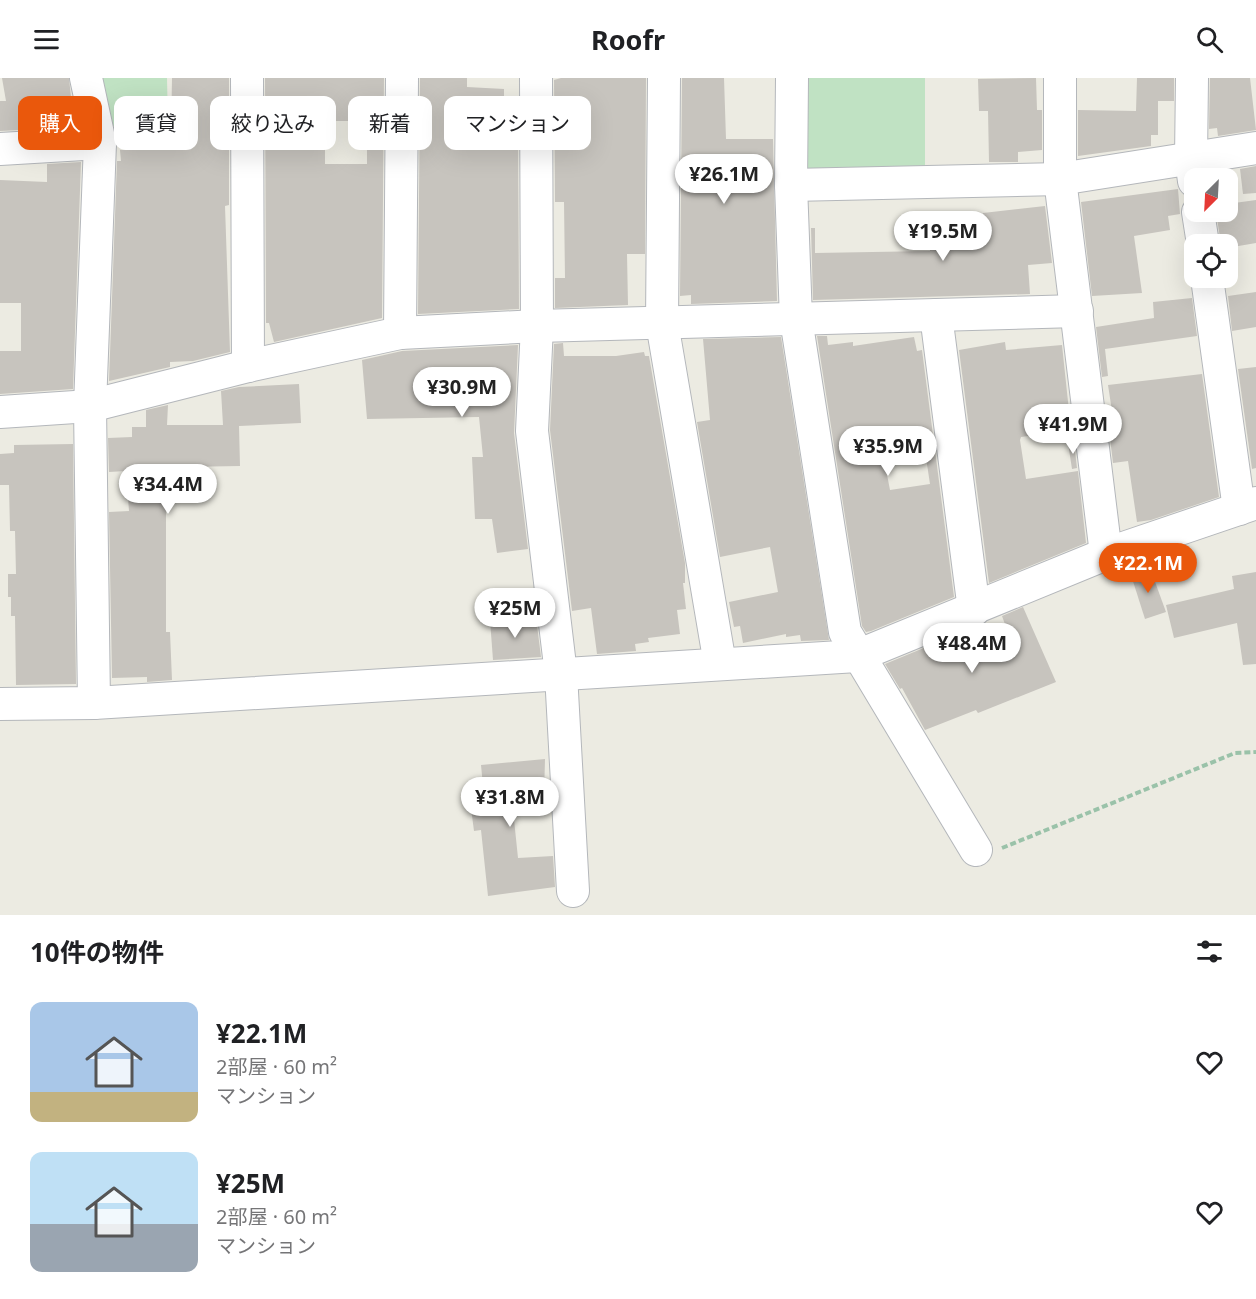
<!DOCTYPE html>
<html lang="ja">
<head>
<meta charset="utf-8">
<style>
	:root { --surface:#fff; --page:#f6f6f6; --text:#202124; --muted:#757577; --accent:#ea580c }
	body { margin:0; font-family:"Noto Sans","Noto Sans JP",sans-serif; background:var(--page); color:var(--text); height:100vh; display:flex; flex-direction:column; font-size:22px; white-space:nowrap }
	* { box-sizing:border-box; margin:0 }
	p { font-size:20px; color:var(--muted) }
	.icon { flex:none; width:33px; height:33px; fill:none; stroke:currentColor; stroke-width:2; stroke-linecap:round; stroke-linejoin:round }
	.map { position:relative; height:837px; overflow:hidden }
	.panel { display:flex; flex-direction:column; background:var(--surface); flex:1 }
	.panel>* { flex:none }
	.top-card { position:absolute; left:18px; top:18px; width:600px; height:54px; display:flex; gap:12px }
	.needle { width:39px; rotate:204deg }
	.tools { position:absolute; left:1184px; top:90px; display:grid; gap:12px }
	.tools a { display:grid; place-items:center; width:54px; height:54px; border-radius:12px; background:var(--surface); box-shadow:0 6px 24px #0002; font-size:30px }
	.price { position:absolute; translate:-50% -51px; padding:0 14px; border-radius:21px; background:#fff; color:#222; font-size:20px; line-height:39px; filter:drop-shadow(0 2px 3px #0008) }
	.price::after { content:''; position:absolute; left:50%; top:36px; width:18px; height:14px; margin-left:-9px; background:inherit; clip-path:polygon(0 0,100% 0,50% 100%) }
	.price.active { background:var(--accent); color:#fff }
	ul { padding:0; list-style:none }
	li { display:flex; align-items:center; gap:18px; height:150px; padding:0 30px }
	li span { display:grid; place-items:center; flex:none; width:168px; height:120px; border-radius:12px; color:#555 }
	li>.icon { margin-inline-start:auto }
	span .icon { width:72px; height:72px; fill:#fffc; stroke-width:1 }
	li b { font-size:26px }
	h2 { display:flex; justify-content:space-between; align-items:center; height:72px; padding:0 30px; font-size:26px }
	.pill { padding:0 21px; border-radius:12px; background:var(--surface); box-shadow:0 6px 24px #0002; font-size:21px; line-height:54px }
	.pill.active { background:var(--accent); color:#fff }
	header { display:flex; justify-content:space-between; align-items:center; height:78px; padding:0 30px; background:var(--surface); font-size:27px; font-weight:700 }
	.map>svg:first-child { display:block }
	.green { fill:#c0e2c3 }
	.building { fill:#c7c4be; fill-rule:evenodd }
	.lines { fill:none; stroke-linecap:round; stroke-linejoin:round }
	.street-casing { stroke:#b4b7bb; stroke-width:34 }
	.path { stroke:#9ac2a9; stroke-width:4; stroke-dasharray:6 3; stroke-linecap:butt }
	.street { stroke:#fff; stroke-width:32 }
</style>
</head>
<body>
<header><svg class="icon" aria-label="menu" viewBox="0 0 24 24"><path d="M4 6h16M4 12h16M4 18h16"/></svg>Roofr<svg class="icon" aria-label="search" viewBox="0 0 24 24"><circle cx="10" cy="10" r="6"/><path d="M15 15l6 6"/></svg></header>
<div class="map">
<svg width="1256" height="837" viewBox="0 0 1256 837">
	<rect width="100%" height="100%" fill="#ecebe2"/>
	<!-- green -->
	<g class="green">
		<path d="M 98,0 L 167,0 L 168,47 L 109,48 Z"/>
		<path d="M 806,0 L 925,0 L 925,92 L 807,92 Z"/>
	</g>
	<!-- building -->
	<g class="building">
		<path d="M 2,0 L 69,0 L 74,49 L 0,53 L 0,23 L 6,23 Z"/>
		<path d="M 172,0 L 229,0 L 229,127 L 225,128 L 230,274 L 193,283 L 170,284 L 170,289 L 109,303 L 117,83 L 121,83 L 120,72 L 134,72 L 134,58 L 171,57 Z"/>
		<path d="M 265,0 L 384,0 L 382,240 L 274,264 L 269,245 L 266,245 ZM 325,43 L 367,43 L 367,86 L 325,86 Z"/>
		<path d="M 420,0 L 467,0 L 467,9 L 504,11 L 504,21 L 510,21 L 509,51 L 518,51 L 519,231 L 418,236 Z"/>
		<path d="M 561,0 L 646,0 L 645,176 L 627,176 L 628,227 L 555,230 L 555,200 L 565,200 L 564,124 L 555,124 L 554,2 Z"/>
		<path d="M 682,0 L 724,0 L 726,61 L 773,61 L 777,223 L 691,226 L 691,217 L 680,218 Z"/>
		<path d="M 1036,0 L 1037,32 L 1042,32 L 1042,72 L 1018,74 L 1018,84 L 989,84 L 988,33 L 979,33 L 978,1 Z"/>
		<path d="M 1137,0 L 1174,0 L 1174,23 L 1158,23 L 1158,57 L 1151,57 L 1151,68 L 1078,78 L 1078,32 L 1136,33 Z"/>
		<path d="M 1210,0 L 1250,0 L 1256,52 L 1218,58 L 1217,50 L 1209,51 Z"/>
		<path d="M 81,84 L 73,311 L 0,316 L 0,273 L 21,273 L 21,225 L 0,225 L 0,102 L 47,104 L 47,86 Z"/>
		<path d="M 1256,88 L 1256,115 L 1243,116 L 1240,91 Z"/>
		<path d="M 1178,111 L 1180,136 L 1168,138 L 1170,152 L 1134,158 L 1142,215 L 1092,218 L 1081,124 Z"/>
		<path d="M 1256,122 L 1256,165 L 1227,170 L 1227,166 L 1221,166 L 1216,134 L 1227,134 L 1227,126 Z"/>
		<path d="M 1045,128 L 1052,185 L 1028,187 L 1030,216 L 813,222 L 811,150 L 815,150 L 815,175 L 930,173 L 929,153 L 953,151 L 952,145 L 983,143 L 983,135 Z"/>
		<path d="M 1256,214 L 1256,249 L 1232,253 L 1228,218 Z"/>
		<path d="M 1192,220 L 1197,258 L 1105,271 L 1108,298 L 1102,299 L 1096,249 L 1154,240 L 1153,224 Z"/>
		<path d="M 817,258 L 827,258 L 828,267 L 853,264 L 853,268 L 914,259 L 917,273 L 922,272 L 954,519 L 871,553 L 866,554 L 862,548 ZM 923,360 L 930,406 L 890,412 L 881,366 Z"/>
		<path d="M 781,259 L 829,562 L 801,563 L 800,557 L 786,559 L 786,556 L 743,565 L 740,548 L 734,549 L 729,524 L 778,514 L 770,469 L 720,479 L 697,344 L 710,342 L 703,261 Z"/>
		<path d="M 1005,264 L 1006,272 L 1062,267 L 1071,352 L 1021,359 L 1020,362 L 1026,401 L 1078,393 L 1086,465 L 989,505 L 959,272 Z"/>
		<path d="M 563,265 L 564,278 L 616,278 L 644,274 L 645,278 L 649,278 L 685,485 L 685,505 L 683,505 L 686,531 L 677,532 L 680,556 L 648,560 L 649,564 L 635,566 L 636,573 L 597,576 L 591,530 L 572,533 L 550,352 L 554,266 Z"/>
		<path d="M 518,267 L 514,355 L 528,471 L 497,475 L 492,441 L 475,441 L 472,379 L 483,379 L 479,339 L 367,341 L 362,282 L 402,273 Z"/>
		<path d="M 1256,289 L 1256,390 L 1252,391 L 1238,291 Z"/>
		<path d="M 1202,296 L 1219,419 L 1151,442 L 1137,444 L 1128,383 L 1113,385 L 1110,360 L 1116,359 L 1108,307 Z"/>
		<path d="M 299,306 L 301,345 L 239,348 L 240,388 L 182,389 L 183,399 L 166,400 L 166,554 L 170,554 L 172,602 L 147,604 L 147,599 L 112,600 L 109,434 L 129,433 L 126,393 L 109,394 L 108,360 L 132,359 L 132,349 L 146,349 L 146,332 L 168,327 L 167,347 L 223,347 L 221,313 L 239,309 Z"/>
		<path d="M 1074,364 L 1077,390 L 1072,391 L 1068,365 Z"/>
		<path d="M 73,366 L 76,606 L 16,607 L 15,538 L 11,538 L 11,519 L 8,519 L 8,496 L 16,496 L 15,453 L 10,453 L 9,407 L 0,407 L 0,376 L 14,375 L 14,367 Z"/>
		<path d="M 1150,490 L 1166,534 L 1145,541 L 1131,497 Z"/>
		<path d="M 1256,494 L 1256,586 L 1243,587 L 1237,545 L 1174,560 L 1166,527 L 1234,511 L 1232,498 Z"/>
		<path d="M 1023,529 L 1056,604 L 978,635 L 976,632 L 925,652 L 902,610 L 900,611 L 885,586 L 960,555 L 969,577 L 1010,560 L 1002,538 Z"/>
		<path d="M 536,539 L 541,579 L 493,582 L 490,542 Z"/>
		<path d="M 545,681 L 544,719 L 512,722 L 518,780 L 553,778 L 555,809 L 488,818 L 481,752 L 474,753 L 471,730 L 485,728 L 481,687 Z"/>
	</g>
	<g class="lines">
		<!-- street casing -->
		<g class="street-casing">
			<g id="street">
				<path d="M 86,0 L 100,65 L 90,328 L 94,625"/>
				<path d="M 247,0 L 248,288"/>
				<path d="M 536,0 L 537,248 L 532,353 L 561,596 L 573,813"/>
				<path d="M 664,0 L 662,245 L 720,586"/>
				<path d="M 792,0 L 791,107 L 796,241 L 845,554 L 976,772"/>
				<path d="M 1060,0 L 1060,101 L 1106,476"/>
				<path d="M 1192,0 L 1191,81 L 1194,103"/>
				<path d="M 0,71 L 100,65"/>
				<path d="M 791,107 L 1060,101 L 1256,70"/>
				<path d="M 1198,134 L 1203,166"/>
				<path d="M 1207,200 L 1239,431"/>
				<path d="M 936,237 L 974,532"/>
				<path d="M 400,255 L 402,0"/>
				<path d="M 0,334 L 90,328 L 248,288 L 400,255 L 537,248 L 1077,233"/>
				<path d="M 0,626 L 94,625 L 857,578 L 1106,476 L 1256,425"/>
			</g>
		</g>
		<!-- path -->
		<path class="path" d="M 1002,770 L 1235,675 L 1256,674"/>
		<!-- street -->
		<use href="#street" class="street"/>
	</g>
</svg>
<div class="tools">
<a><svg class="needle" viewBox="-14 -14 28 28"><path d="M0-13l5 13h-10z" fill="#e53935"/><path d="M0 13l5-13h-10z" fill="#757577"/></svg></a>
<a><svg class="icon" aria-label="locate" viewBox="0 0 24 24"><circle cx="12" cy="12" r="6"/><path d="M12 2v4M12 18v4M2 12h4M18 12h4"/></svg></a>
</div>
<b class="price" style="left:724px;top:127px">¥26.1M</b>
<b class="price" style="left:943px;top:184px">¥19.5M</b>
<b class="price" style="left:462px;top:340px">¥30.9M</b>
<b class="price" style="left:1073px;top:377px">¥41.9M</b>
<b class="price" style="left:888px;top:399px">¥35.9M</b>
<b class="price" style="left:168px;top:437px">¥34.4M</b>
<b class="price active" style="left:1148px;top:516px">¥22.1M</b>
<b class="price" style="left:515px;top:561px">¥25M</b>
<b class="price" style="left:972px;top:596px">¥48.4M</b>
<b class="price" style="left:510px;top:750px">¥31.8M</b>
<div class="top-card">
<a class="pill active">購入</a>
<a class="pill">賃貸</a>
<a class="pill">絞り込み</a>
<a class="pill">新着</a>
<a class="pill">マンション</a>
</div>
</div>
<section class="panel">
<h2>10件の物件<svg class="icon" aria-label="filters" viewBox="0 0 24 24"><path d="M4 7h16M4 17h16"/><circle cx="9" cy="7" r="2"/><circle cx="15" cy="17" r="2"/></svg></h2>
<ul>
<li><span style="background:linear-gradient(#a9c7e8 75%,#c2b280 0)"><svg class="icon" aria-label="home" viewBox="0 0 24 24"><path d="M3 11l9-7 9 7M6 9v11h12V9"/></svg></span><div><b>¥22.1M</b><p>2部屋 · 60 m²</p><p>マンション</p></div><svg class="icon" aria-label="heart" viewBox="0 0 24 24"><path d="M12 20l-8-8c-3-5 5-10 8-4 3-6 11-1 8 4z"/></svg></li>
<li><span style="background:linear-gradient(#bfe0f5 60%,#9aa5b1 0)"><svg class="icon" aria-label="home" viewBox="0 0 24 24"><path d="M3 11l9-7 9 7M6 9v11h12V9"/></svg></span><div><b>¥25M</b><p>2部屋 · 60 m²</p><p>マンション</p></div><svg class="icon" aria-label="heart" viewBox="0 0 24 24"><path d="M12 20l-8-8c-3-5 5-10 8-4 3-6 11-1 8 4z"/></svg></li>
</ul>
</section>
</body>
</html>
